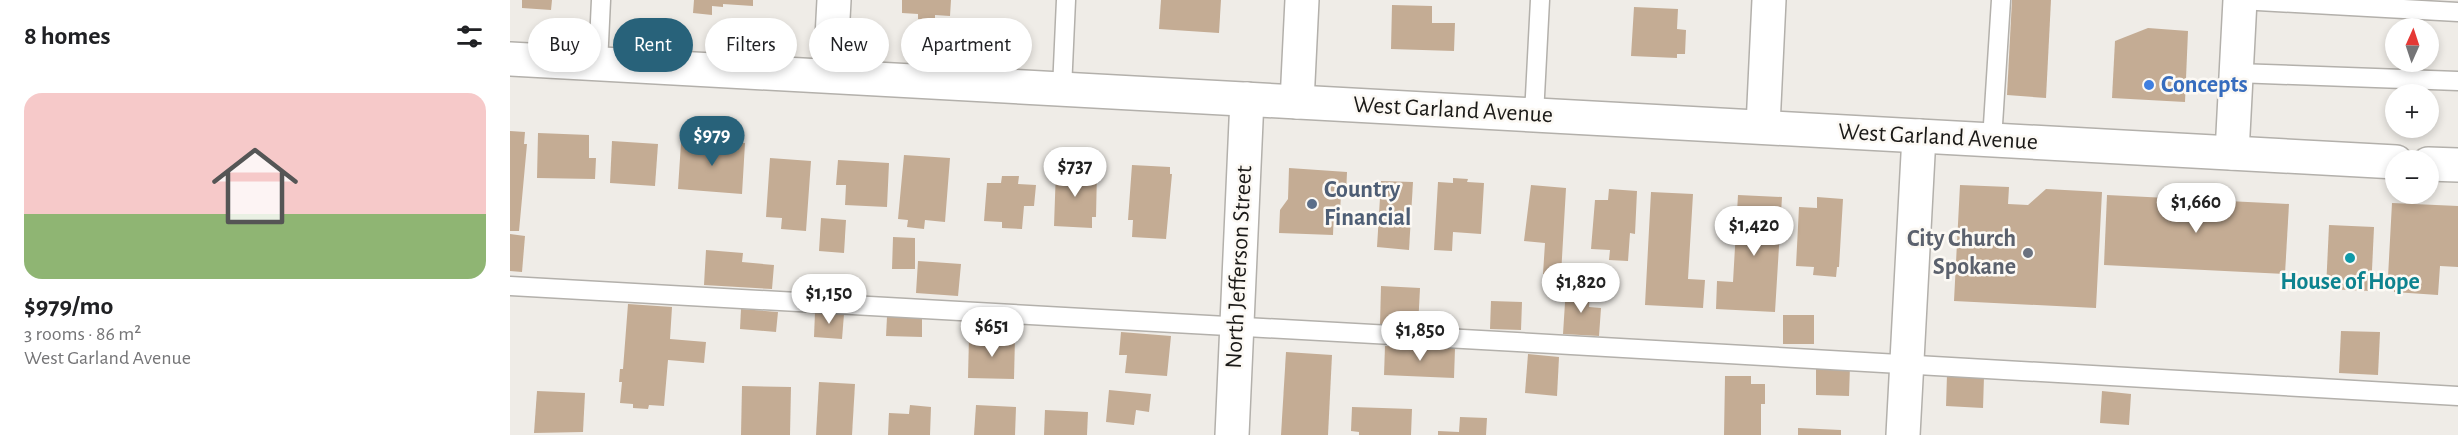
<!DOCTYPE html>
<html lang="en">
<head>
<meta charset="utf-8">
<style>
	:root { --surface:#fff; --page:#f6f6f6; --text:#202124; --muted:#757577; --line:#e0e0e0; --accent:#28627a }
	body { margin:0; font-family:"Alegreya Sans",sans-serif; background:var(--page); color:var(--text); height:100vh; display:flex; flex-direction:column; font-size:22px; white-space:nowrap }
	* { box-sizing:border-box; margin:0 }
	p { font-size:20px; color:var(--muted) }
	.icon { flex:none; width:33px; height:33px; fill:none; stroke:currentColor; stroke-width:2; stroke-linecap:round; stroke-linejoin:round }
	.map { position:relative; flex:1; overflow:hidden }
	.sheet { display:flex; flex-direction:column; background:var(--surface); width:510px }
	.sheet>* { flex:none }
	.hud { position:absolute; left:18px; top:18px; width:570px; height:54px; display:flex; gap:12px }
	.needle { width:39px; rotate:3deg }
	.fabs { position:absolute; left:1875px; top:18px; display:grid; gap:12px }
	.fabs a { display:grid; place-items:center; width:54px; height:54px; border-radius:50%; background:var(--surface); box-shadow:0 3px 9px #0003; font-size:30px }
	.price { position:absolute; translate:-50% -51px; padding:0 14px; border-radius:21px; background:#fff; color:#222; font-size:20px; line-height:39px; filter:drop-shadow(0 2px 3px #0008) }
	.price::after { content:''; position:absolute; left:50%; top:36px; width:18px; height:14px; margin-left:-9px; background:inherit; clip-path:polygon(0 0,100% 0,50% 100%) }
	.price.current { background:var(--accent); color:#fff }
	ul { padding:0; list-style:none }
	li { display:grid; align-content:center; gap:12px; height:318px; padding:0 24px }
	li+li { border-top:2px solid var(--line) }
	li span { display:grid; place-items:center; height:186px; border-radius:18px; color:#555 }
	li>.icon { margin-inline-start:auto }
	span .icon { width:108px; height:108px; fill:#fffc; stroke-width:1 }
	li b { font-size:26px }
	h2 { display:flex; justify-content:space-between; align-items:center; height:72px; padding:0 24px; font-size:26px }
	.pill { padding:0 21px; border-radius:27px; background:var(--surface); box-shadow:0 3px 9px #0003; font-size:21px; line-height:54px }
	.pill.current { background:var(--accent); color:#fff }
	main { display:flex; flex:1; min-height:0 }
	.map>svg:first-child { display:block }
	.building { fill:#c4ac94 }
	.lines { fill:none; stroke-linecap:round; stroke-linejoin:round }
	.service-casing { stroke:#b3b0ab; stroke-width:21 }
	.minor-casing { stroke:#b3b0ab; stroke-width:36 }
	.tertiary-casing { stroke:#b3b0ab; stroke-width:36 }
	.service { stroke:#fff; stroke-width:18 }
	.minor { stroke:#fff; stroke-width:33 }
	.tertiary { stroke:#fff; stroke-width:33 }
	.shop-dot { fill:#3f7fe0; stroke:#fcf9f4; stroke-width:2 }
	.service-dot { fill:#5c6f8a; stroke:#fcf9f4; stroke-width:2 }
	.worship-dot { fill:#6b7280; stroke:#fcf9f4; stroke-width:2 }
	.culture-dot { fill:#0f9aa8; stroke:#fcf9f4; stroke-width:2 }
	.labels { text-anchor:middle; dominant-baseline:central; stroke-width:5; stroke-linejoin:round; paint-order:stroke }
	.shop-label { font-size:24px; font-weight:bold; fill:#366cbe; stroke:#fcf9f4; text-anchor:start }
	.street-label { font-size:24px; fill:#1b1a18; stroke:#fcf9f4 }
	.service-label { font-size:24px; font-weight:bold; fill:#4e5e75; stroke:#fcf9f4; text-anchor:start }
	.worship-label { font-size:24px; font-weight:bold; fill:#5b616d; stroke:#fcf9f4; text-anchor:end }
	.culture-label { font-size:24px; font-weight:bold; fill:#0d838f; stroke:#fcf9f4 }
</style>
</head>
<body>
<main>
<section class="sheet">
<h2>8 homes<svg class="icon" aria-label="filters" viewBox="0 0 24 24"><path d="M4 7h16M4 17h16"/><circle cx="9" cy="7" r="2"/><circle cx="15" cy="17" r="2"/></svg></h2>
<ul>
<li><span style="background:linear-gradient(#f6c9c9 65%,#8fb573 0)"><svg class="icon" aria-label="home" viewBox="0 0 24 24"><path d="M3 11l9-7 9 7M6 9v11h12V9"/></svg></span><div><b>$979/mo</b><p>3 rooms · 86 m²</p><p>West Garland Avenue</p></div></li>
</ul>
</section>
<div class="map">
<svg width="1948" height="435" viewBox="0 0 1948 435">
	<rect width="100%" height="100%" fill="#efece7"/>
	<!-- building -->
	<g class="building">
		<path d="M 12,0 L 42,0 L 41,10 L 12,8 Z"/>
		<path d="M 184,0 L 243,0 L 243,6 L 213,4 L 213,7 L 202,6 L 202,15 L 183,13 Z"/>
		<path d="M 392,0 L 441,0 L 440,16 L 425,15 L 425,20 L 408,19 L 408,14 L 392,13 Z"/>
		<path d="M 651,0 L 711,0 L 709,33 L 649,29 Z"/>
		<path d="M 1502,0 L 1541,0 L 1536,98 L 1497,95 Z"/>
		<path d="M 882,5 L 922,6 L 922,23 L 945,23 L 944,51 L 881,49 Z"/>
		<path d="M 1124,7 L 1168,9 L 1167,29 L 1176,30 L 1175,54 L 1167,54 L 1167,58 L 1121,56 Z"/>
		<path d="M 1638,28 L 1678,31 L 1675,102 L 1602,98 L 1605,41 Z"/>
		<path d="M 0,131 L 15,132 L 14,144 L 17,144 L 9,231 L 0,231 Z"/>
		<path d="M 28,133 L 79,135 L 79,158 L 86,158 L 85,179 L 27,178 Z"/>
		<path d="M 191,140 L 235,143 L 232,194 L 168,189 L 171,143 L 191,145 Z"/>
		<path d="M 102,141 L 148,144 L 145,186 L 100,183 Z"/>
		<path d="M 394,155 L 440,158 L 435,222 L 415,220 L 414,229 L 397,227 L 398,220 L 388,219 Z"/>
		<path d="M 260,158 L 301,161 L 296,231 L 271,229 L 272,218 L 256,217 Z"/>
		<path d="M 328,160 L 379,163 L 377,207 L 335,205 L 336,185 L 326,185 Z"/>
		<path d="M 622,165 L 660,167 L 660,174 L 662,174 L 656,239 L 622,237 L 623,220 L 618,220 Z"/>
		<path d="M 779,168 L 837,172 L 836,195 L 831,195 L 830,211 L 824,210 L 823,235 L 769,233 L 770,210 L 778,199 Z"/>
		<path d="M 546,169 L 587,170 L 586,217 L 582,217 L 582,228 L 544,226 Z"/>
		<path d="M 492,176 L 509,176 L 508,184 L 526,185 L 524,206 L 514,206 L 512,229 L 492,228 L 492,222 L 474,221 L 477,183 L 491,183 Z"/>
		<path d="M 943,178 L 958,179 L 957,182 L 974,183 L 971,234 L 943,232 L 942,251 L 924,250 L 928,182 L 943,183 Z"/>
		<path d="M 871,181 L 903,182 L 899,250 L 867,247 Z"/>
		<path d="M 1021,185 L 1056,188 L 1051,275 L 1033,274 L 1035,243 L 1014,241 Z"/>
		<path d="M 1450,185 L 1499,187 L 1498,204 L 1518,205 L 1536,189 L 1592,192 L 1586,308 L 1444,301 Z"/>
		<path d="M 1099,189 L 1127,191 L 1125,234 L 1120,233 L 1118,261 L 1099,260 L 1100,250 L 1081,249 L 1085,200 L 1098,200 Z"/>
		<path d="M 1141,192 L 1183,194 L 1178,279 L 1195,280 L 1193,308 L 1135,305 Z"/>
		<path d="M 1228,195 L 1272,197 L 1265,312 L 1206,309 L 1207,281 L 1223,282 Z"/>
		<path d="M 1597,195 L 1779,204 L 1775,274 L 1594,265 Z"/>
		<path d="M 1307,197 L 1333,199 L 1329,267 L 1327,267 L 1326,277 L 1303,275 L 1304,267 L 1286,266 L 1289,207 L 1307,208 Z"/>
		<path d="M 1882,203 L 1948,206 L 1948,267 L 1930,266 L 1928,295 L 1884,292 L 1885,277 L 1878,277 Z"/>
		<path d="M 311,218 L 336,220 L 334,253 L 309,251 Z"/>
		<path d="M 1819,225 L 1864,227 L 1861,291 L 1816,289 Z"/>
		<path d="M 0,234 L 15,236 L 12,272 L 0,271 Z"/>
		<path d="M 383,237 L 405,238 L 405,269 L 382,269 Z"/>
		<path d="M 196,250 L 233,253 L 232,262 L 264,265 L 262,289 L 194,285 Z"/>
		<path d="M 408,261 L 451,264 L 448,296 L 406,293 Z"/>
		<path d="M 871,286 L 910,288 L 908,327 L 870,325 Z"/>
		<path d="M 1056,287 L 1080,289 L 1079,307 L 1091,308 L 1089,336 L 1053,334 Z"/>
		<path d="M 981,301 L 1012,302 L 1011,330 L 980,329 Z"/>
		<path d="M 118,304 L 162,307 L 160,339 L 196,342 L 194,363 L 158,360 L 154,406 L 139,405 L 138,409 L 123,408 L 123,404 L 110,403 L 112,382 L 109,382 L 110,369 L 113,369 Z"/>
		<path d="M 231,309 L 268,312 L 266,332 L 230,329 Z"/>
		<path d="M 305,312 L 334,314 L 332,339 L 304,337 Z"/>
		<rect x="1273" y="315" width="31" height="29"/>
		<path d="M 377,317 L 412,317 L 412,337 L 376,336 Z"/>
		<path d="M 1831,331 L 1870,332 L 1868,375 L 1829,373 Z"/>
		<path d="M 611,332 L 661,336 L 657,376 L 615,373 L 617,355 L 609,355 Z"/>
		<path d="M 459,336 L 505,337 L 504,379 L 458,378 Z"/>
		<path d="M 875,346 L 945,348 L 944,378 L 874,375 Z"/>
		<path d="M 776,352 L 822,355 L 818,435 L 771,435 Z"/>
		<path d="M 1018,354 L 1049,357 L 1047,396 L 1015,393 Z"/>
		<path d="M 1306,365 L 1340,366 L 1339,396 L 1306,395 Z"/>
		<path d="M 1437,374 L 1474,376 L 1473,408 L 1436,406 Z"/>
		<path d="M 1215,376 L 1241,376 L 1241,384 L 1255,384 L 1255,404 L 1251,404 L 1251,435 L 1214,435 Z"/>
		<path d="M 309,382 L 345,384 L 342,435 L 306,435 Z"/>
		<path d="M 232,386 L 281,387 L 280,435 L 231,435 Z"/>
		<path d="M 599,390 L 641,394 L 639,412 L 626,410 L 624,425 L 596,422 Z"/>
		<path d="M 27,391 L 75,393 L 73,432 L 24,433 Z"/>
		<path d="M 1592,391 L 1621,394 L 1619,425 L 1590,423 Z"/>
		<path d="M 400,405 L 421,407 L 420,435 L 378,435 L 379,413 L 399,414 Z"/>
		<path d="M 466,405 L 506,407 L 505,435 L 464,435 Z"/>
		<path d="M 842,407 L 902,409 L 901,435 L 849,435 L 849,432 L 841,431 Z"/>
		<path d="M 535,410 L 578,412 L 577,435 L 534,435 Z"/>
		<path d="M 950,417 L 977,418 L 976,435 L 928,435 L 928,431 L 949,432 Z"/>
		<path d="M 1288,428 L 1331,430 L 1331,435 L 1288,435 Z"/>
	</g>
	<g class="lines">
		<!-- service casing -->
		<g class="service-casing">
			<g id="service">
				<path d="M 1730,0 L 1948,12"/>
				<path d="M 88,64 L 91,0"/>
				<path d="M 1726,73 L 1948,81"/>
				<path d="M 552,89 L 556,0"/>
				<path d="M 1024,115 L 1030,0"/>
				<path d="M 1482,140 L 1491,0"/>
				<path d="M 0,286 C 649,323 1299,357 1948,396"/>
			</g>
		</g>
		<!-- minor casing -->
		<g class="minor-casing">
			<g id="minor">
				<path d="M 320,75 L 324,0"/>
				<path d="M 787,102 L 792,0"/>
				<path d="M 1253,126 L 1259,0"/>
				<path d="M 1722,153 L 1730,0"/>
				<path d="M 722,435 L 737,99"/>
				<path d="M 1393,435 L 1409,136"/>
			</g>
		</g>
		<!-- tertiary casing -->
		<g class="tertiary-casing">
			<g id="tertiary">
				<path d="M 0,59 L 1886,162"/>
				<path d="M 1918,164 L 1948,165"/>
			</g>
		</g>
		<!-- service -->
		<use href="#service" class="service"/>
		<!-- minor -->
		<use href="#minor" class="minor"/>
		<!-- tertiary -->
		<use href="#tertiary" class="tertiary"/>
	</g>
	<!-- markers -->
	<circle class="shop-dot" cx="1639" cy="85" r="6"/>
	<circle class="service-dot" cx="802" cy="204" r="6"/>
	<circle class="worship-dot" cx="1518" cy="253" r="6"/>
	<circle class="culture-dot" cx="1840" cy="258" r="6"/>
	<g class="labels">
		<!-- shop labels -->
		<g class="shop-label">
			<text x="1651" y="85">Concepts</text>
		</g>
		<!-- street labels -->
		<g class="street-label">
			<text transform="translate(943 110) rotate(3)">West Garland Avenue</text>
			<text transform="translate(1428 137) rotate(3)">West Garland Avenue</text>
			<text transform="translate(729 267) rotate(-87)">North Jefferson Street</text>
		</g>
		<!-- service labels -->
		<g class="service-label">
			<text x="814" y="190">Country<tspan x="814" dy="28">Financial</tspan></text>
		</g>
		<!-- worship labels -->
		<g class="worship-label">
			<text x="1506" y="239">City Church<tspan x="1506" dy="28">Spokane</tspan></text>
		</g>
		<!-- culture labels -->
		<g class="culture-label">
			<text x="1840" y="282">House of Hope</text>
		</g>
	</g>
</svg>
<div class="fabs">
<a><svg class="needle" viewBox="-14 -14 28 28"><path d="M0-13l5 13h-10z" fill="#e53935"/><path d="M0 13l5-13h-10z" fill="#757577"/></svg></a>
<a>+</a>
<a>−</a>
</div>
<b class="price current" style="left:202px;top:167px">$979</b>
<b class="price" style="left:565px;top:198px">$737</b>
<b class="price" style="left:1686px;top:234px">$1,660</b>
<b class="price" style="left:1244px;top:257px">$1,420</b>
<b class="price" style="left:1071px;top:314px">$1,820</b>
<b class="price" style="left:319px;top:325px">$1,150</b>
<b class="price" style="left:482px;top:358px">$651</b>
<b class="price" style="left:910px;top:362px">$1,850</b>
<div class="hud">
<a class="pill">Buy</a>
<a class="pill current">Rent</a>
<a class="pill">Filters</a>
<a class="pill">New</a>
<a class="pill">Apartment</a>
</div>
</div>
</main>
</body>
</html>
